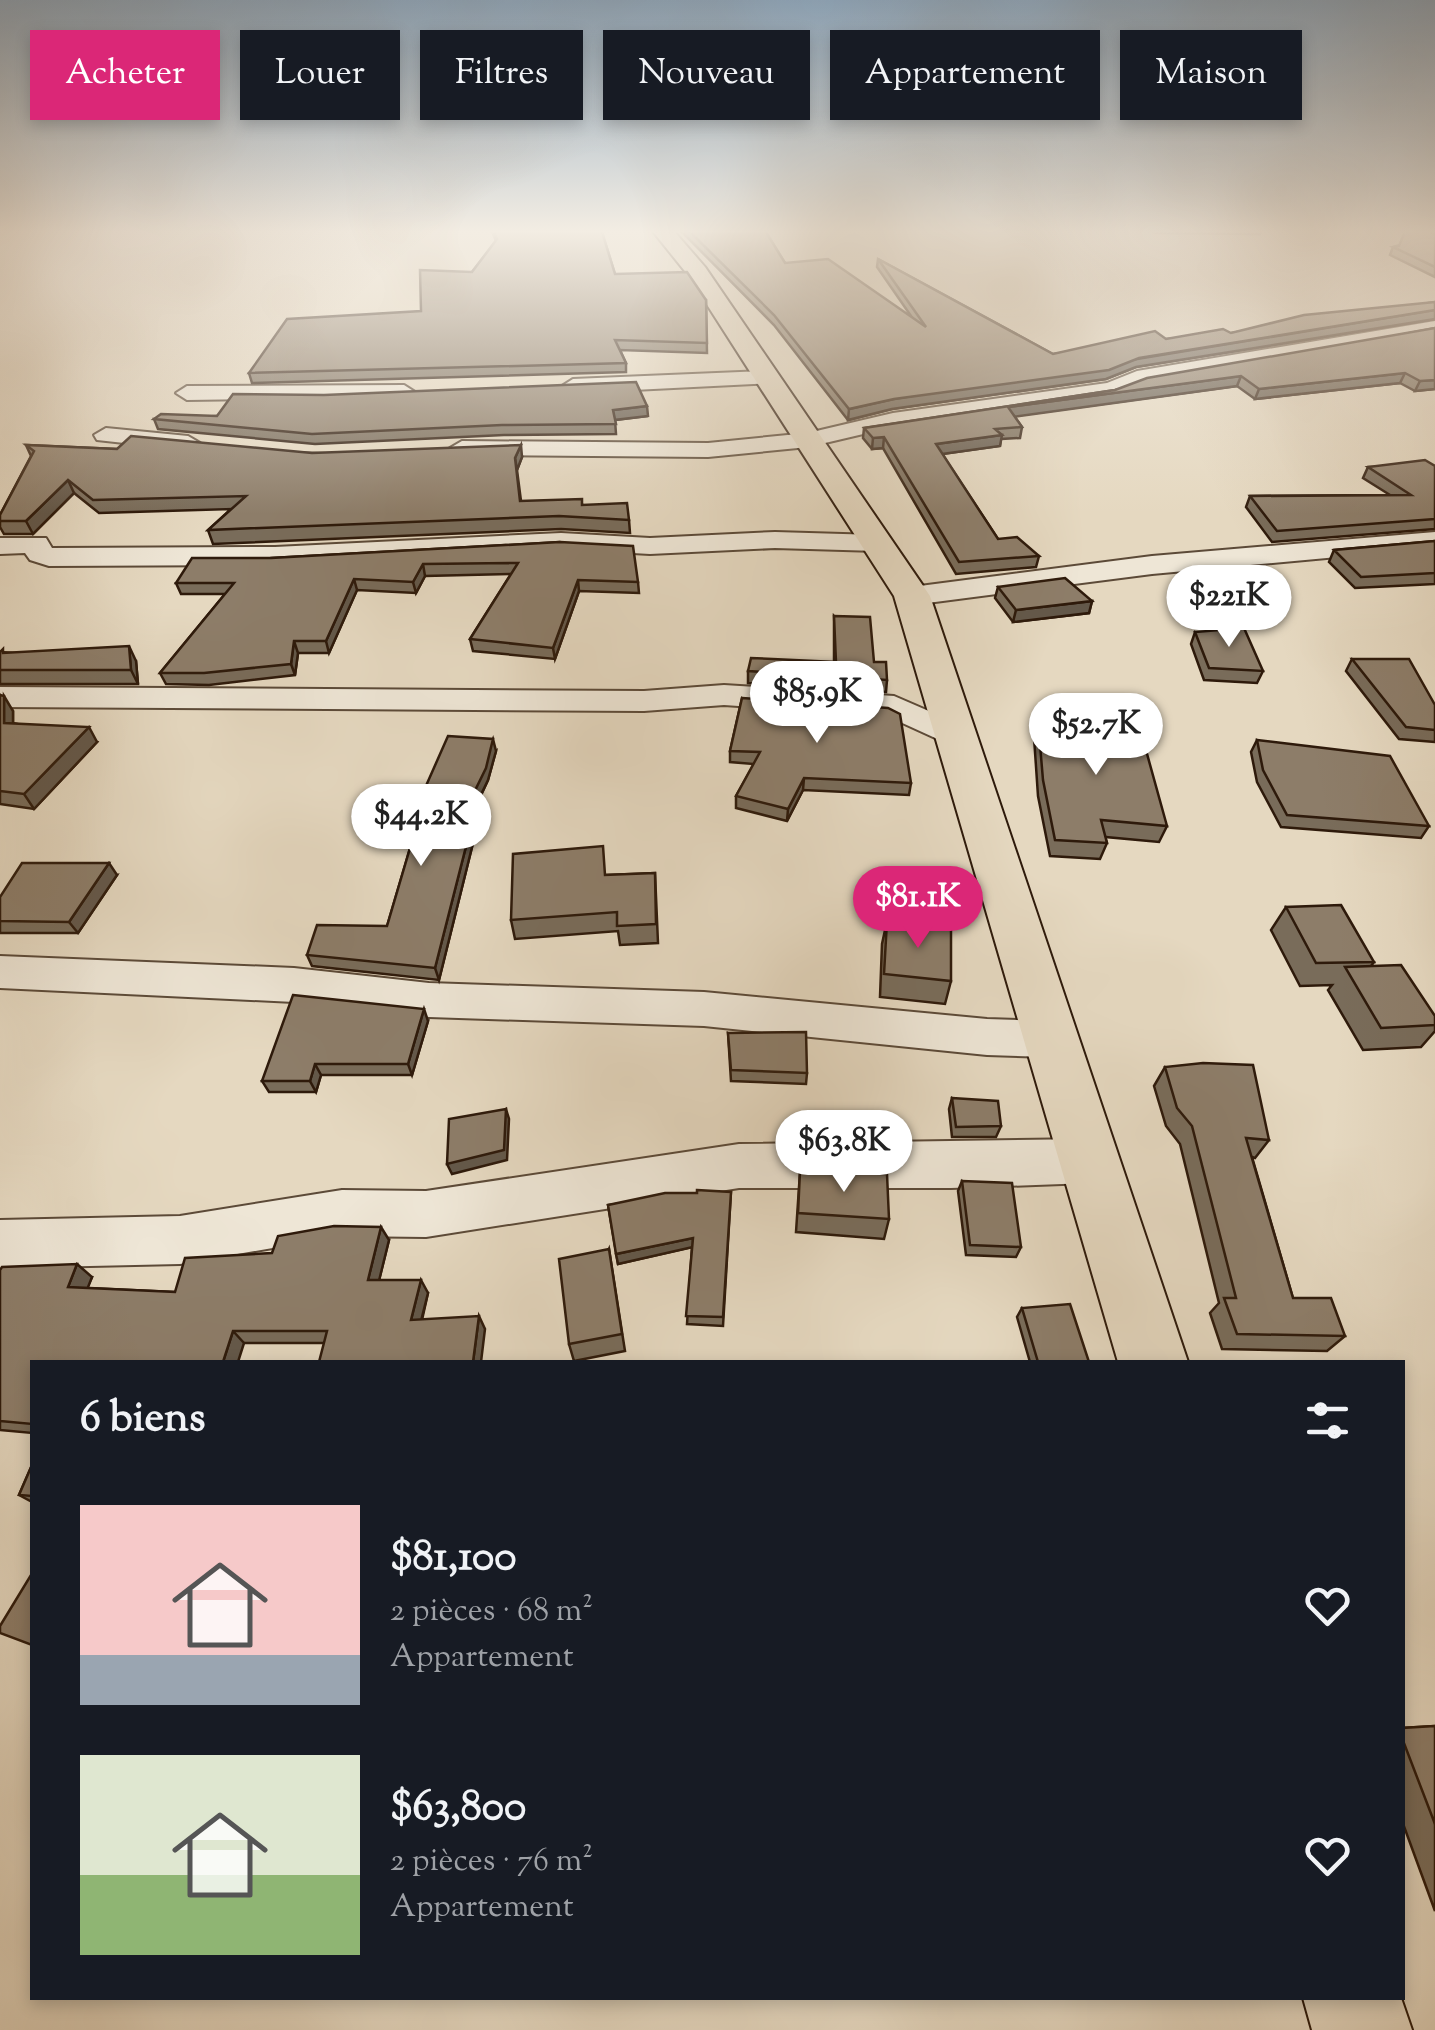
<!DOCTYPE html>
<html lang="fr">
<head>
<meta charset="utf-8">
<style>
	:root { --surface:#171b24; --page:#20242c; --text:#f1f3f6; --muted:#9ea1a6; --accent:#db2777 }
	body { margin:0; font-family:"Sorts Mill Goudy",serif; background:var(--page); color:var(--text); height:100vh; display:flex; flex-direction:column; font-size:38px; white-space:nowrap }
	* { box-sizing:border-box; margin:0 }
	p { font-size:32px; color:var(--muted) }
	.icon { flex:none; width:55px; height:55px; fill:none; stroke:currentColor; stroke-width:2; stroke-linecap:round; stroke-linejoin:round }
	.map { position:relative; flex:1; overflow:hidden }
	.side { position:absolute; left:30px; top:1360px; width:1375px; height:640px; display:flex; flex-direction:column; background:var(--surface); border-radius:0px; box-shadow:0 5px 15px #0003 }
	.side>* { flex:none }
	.banner { position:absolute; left:30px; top:30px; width:1375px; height:90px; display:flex; gap:20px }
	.price { position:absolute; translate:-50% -85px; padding:0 22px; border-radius:35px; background:#fff; color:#222; font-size:32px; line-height:65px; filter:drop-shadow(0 2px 5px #0008) }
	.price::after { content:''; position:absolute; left:50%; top:60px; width:30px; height:22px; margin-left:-15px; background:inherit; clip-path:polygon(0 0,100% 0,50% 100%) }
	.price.current { background:var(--accent); color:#fff }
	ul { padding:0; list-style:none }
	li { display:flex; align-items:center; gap:30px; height:250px; padding:0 50px }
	li span { display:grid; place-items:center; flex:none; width:280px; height:200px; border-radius:0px; color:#555 }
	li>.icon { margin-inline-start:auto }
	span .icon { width:120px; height:120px; fill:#fffc; stroke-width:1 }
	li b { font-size:42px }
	h2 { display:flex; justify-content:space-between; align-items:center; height:120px; padding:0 50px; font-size:42px }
	.pill { padding:0 35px; border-radius:0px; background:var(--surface); box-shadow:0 5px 15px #0003; font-size:35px; line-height:90px }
	.pill.current { background:var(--accent); color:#fff }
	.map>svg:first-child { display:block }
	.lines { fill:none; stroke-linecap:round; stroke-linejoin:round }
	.street-casing { stroke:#5c4a38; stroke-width:4 }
	.primary-casing { stroke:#2e1a0b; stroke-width:4 }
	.street { fill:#eee6d6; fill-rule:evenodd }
	.primary { fill:#e5d8c0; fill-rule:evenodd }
	.wall { fill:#796c5a; stroke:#2e1a0b; stroke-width:2.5 }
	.shaded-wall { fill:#63584a; stroke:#2e1a0b; stroke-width:2.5 }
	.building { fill:#8d7d69; stroke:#2e1a0b; stroke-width:2.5 }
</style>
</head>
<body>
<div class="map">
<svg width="1435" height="2030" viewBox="0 0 1435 2030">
	<rect width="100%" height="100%" fill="#e5d8c0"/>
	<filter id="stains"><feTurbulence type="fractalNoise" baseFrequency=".002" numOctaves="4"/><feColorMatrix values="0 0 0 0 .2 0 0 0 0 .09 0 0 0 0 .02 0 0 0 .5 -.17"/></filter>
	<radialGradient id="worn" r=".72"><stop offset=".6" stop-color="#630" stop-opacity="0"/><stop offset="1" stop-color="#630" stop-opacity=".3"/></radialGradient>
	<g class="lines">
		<!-- street casing -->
		<g class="street-casing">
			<g id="street">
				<path d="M 1435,321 L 1435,333 L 1143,384 L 1112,396 L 893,427 L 808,447 L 708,457 L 462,455 L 450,448 L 462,441 L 708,443 L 808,433 L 893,413 L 1107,383 L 1137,371 Z"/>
				<path d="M 767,371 L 778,378 L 775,383 L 573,393 L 562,386 L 573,379 Z"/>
				<path d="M 404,385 L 415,392 L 412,397 L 187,400 L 176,393 L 187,386 Z"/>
				<path d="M 106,428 L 188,436 L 200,443 L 188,450 L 97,440 L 94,435 Z"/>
				<path d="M 775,532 L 877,535 L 891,543 L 877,551 L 775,548 L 650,554 L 561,549 L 275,565 L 49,566 L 30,560 L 25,553 L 0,554 L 0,538 L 46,538 L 52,548 L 275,547 L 561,533 L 650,538 Z"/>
				<path d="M 1435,532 L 1435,548 L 1152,574 L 912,605 L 901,602 L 897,596 L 901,590 L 912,587 L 1152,556 Z"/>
				<path d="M 724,685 L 894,696 L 968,728 L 973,735 L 968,742 L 956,746 L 944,742 L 887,716 L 724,705 L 644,711 L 0,707 L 0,687 L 644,691 Z"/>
				<path d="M 0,956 L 294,968 L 429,983 L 704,992 L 987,1019 L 1048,1021 L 1064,1026 L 1071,1039 L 1064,1052 L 1048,1057 L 987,1055 L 704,1026 L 429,1017 L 294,1002 L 0,988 Z"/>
				<path d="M 1089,1139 L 1107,1146 L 1114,1161 L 1107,1176 L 1089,1183 L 951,1188 L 739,1188 L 426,1237 L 342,1236 L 180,1264 L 0,1268 L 0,1220 L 180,1216 L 342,1190 L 426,1191 L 739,1144 Z"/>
			</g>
		</g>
		<!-- primary casing -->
		<g class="primary-casing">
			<g id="primary">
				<path d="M 651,229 L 672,229 L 705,267 L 930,596 L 1188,1362 L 1118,1362 L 894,596 L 688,275 Z"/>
				<path d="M 1303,1998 L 1401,1998 L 1412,2030 L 1312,2030 Z"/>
			</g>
		</g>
		<!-- street -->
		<use href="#street" class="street"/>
		<!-- primary -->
		<use href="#primary" class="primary"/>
	</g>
	<!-- wall -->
	<g class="wall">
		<path d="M 491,229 L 601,229 L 615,274 L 706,300 L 707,353 L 620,350 L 626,363 L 626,372 L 252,383 L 249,373 L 421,311 L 472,272 L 496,241 Z"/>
		<path d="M 679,229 L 764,229 L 785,263 L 911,316 L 877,267 L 878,259 L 1053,354 L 1166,339 L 1231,333 L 1435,302 L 1435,319 L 1136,367 L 1106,379 L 892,409 L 848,420 L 774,325 Z"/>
		<path d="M 1153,229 L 1262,229 L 1260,234 L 1155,233 Z"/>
		<path d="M 1435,234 L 1435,277 L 1390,255 L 1393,247 Z"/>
		<path d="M 1435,328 L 1435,389 L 1415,391 L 1400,383 L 1255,399 L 1237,386 L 1014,416 L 1022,427 L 1020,438 L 1001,439 L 1000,446 L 942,454 L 998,539 L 1039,556 L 1036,567 L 956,574 L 883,448 L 872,449 L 863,438 L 864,428 L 1115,390 Z"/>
		<path d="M 217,416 L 648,416 L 615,420 L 616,434 L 504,435 L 315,444 L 158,429 L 154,419 Z"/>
		<path d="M 26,445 L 117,449 L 522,457 L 517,470 L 521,501 L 583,505 L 629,520 L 630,533 L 561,529 L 213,544 L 208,530 L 231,509 L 99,513 L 74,493 L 33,534 L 4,534 L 0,527 L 0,515 L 31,456 Z"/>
		<path d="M 1435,466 L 1435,529 L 1272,542 L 1246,507 L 1250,496 L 1390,495 L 1363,478 L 1368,467 Z"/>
		<path d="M 1435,541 L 1435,584 L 1355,588 L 1329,562 L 1334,550 Z"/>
		<path d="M 560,542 L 638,582 L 639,593 L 579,591 L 555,659 L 473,651 L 470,639 L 511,574 L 425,576 L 416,593 L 357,590 L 329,653 L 298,653 L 295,675 L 209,685 L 166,684 L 160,673 L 225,594 L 181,594 L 176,583 L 271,558 Z"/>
		<path d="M 998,587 L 1092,601 L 1089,613 L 1013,622 L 995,598 Z"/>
		<path d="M 834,616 L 874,662 L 887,680 L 886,692 L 748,683 L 748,671 L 834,662 Z"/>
		<path d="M 1195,632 L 1263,671 L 1257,683 L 1204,680 L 1191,644 Z"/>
		<path d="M 0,652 L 136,661 L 138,684 L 0,684 Z"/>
		<path d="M 1352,659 L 1435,705 L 1435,742 L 1399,739 L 1346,671 Z"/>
		<path d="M 0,695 L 13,711 L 13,723 L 97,742 L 34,809 L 0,804 Z"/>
		<path d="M 742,698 L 911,783 L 909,795 L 803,790 L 787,821 L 736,808 L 736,796 L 754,764 L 730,762 L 730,751 Z"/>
		<path d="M 1038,721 L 1167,826 L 1159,842 L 1105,837 L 1107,843 L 1100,859 L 1050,856 L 1038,796 L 1034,737 Z"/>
		<path d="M 1257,740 L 1429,826 L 1421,838 L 1281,827 L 1257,782 L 1251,752 Z"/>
		<path d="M 496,751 L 488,780 L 472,815 L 474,815 L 477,827 L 439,980 L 312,966 L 307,955 L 387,926 L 421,811 L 418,804 Z"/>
		<path d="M 655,873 L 658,943 L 620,945 L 618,931 L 515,939 L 511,920 L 606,875 Z"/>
		<path d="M 117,875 L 78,933 L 0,933 L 0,897 Z"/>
		<path d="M 1286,907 L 1374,962 L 1371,966 L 1435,1016 L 1435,1031 L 1421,1047 L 1363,1050 L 1328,990 L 1332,985 L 1300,986 L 1271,930 Z"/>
		<path d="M 887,921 L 951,981 L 945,1004 L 880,997 L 882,944 Z"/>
		<path d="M 428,1021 L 412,1075 L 321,1075 L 316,1092 L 269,1092 L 262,1081 Z"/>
		<path d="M 728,1033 L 807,1073 L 806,1084 L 731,1081 Z"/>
		<path d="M 1165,1067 L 1269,1140 L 1255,1158 L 1252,1157 L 1293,1298 L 1345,1336 L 1327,1351 L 1222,1349 L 1210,1313 L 1219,1303 L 1180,1144 L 1166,1126 L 1154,1086 Z"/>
		<path d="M 952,1098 L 1001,1126 L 996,1137 L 952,1137 L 949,1109 Z"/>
		<path d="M 800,1172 L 889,1219 L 884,1239 L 796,1232 Z"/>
		<path d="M 962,1181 L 1021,1247 L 1016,1257 L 966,1255 L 958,1191 Z"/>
		<path d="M 731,1192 L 723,1326 L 687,1324 L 692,1247 L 618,1264 L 608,1205 L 697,1193 Z"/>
		<path d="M 389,1240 L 379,1280 L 428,1293 L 422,1320 L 485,1329 L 324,1343 L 244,1343 L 32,1362 L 32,1433 L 0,1430 L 0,1270 L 92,1277 L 87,1288 L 175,1292 L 272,1253 Z"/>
		<path d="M 609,1249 L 625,1351 L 574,1361 L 569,1344 Z"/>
		<path d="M 1022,1308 L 1089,1362 L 1030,1362 L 1017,1317 Z"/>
		<path d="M 32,1465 L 32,1502 L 19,1495 Z"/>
		<path d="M 1435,1726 L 1435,1911 L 1402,1821 L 1402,1728 Z"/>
	</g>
	<!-- shaded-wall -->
	<g class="shaded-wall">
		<path d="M 1435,310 L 1435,319 L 1136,367 L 1106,379 L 892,409 L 848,420 L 849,409 L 894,399 Z"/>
		<path d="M 1405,373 L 1400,383 L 1255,399 L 1259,389 Z"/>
		<path d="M 1241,376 L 1237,386 L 1005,418 L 1008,407 Z"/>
		<path d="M 1435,380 L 1435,389 L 1415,391 L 1420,381 Z"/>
		<path d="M 647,406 L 648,416 L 614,420 L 613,410 Z"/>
		<path d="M 1002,435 L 1000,446 L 935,455 L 936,444 Z"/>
		<path d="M 884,437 L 883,448 L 872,449 L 873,438 Z"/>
		<path d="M 521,445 L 522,457 L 517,470 L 515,458 Z"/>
		<path d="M 68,480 L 74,493 L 33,534 L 26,521 Z"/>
		<path d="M 423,564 L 425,576 L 416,593 L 413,582 Z"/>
		<path d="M 354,579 L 357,590 L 329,653 L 326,641 Z"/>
		<path d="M 578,580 L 579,591 L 555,659 L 553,648 Z"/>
		<path d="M 1092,601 L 1089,613 L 1013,622 L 1016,610 Z"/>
		<path d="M 294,641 L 298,653 L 295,675 L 291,664 Z"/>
		<path d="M 129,646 L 136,661 L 138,684 L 131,670 Z"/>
		<path d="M 4,696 L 13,711 L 13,738 L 4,723 Z"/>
		<path d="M 89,727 L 97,742 L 34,809 L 24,794 Z"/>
		<path d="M 493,739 L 496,751 L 488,780 L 466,826 L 463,815 Z"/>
		<path d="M 804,778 L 803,790 L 787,821 L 788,809 Z"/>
		<path d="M 474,815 L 477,827 L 439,980 L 435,968 Z"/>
		<path d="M 109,863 L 117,875 L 78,933 L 69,922 Z"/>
		<path d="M 424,1009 L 428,1021 L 412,1075 L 408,1064 Z"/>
		<path d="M 315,1064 L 321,1075 L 316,1092 L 310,1081 Z"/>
		<path d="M 506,1109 L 509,1119 L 507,1160 L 452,1174 L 447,1164 Z"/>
		<path d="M 381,1227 L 389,1240 L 376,1293 L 368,1280 Z"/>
		<path d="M 693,1238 L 693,1247 L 618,1264 L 616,1254 Z"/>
		<path d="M 77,1264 L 92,1277 L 83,1300 L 68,1287 Z"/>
		<path d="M 421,1280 L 428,1293 L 418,1333 L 411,1320 Z"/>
		<path d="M 479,1316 L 485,1329 L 481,1362 L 473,1362 Z"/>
		<path d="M 233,1331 L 244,1343 L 238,1362 L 223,1362 Z"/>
	</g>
	<!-- building -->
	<g class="building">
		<path d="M 493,229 L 601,229 L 615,274 L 687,272 L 706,300 L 707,343 L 615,340 L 626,363 L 249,373 L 287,319 L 421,311 L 420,270 L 472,272 L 497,239 Z"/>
		<path d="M 687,229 L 764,229 L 785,263 L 828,259 L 926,327 L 878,259 L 1053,354 L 1155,331 L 1166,339 L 1223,329 L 1231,333 L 1304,315 L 1435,302 L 1435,310 L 1139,358 L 1109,370 L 894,399 L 849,409 L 774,315 Z"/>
		<path d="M 1406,229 L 1423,229 L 1435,234 L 1435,267 L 1393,247 L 1399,246 Z"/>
		<path d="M 1435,328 L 1435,380 L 1420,381 L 1405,373 L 1259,389 L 1241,376 L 1008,407 L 1022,427 L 995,429 L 1002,435 L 936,444 L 998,539 L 1017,537 L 1039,556 L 959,562 L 884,437 L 873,438 L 864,428 L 1115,390 L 1147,378 Z"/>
		<path d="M 636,382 L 647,406 L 613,410 L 616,424 L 502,425 L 312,434 L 154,419 L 161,414 L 217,416 L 233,394 L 324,395 Z"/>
		<path d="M 131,436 L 312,453 L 521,445 L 515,458 L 520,501 L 582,499 L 582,505 L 627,503 L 629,520 L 559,516 L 208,530 L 246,496 L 93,500 L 68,480 L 26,521 L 0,521 L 0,515 L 34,451 L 26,445 L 117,449 Z"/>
		<path d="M 1425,460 L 1435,466 L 1435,519 L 1277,531 L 1250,496 L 1411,495 L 1368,467 Z"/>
		<path d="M 1435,541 L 1435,573 L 1361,577 L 1334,550 Z"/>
		<path d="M 560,542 L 633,546 L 638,582 L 578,580 L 553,648 L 470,639 L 518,563 L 423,564 L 413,582 L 354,579 L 326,641 L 294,641 L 291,664 L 204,673 L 160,673 L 234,583 L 176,583 L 192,558 L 271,558 Z"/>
		<path d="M 1065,578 L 1092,601 L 1016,610 L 998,587 Z"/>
		<path d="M 834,616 L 870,617 L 874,662 L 886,662 L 887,680 L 748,671 L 751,658 L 836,662 Z"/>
		<path d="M 1244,628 L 1263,671 L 1209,668 L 1195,632 Z"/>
		<path d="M 129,646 L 131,670 L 0,670 L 0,652 L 3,649 L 3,653 Z"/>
		<path d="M 1352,659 L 1409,659 L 1435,705 L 1435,730 L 1406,727 Z"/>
		<path d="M 0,695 L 4,696 L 4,723 L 89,727 L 24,794 L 0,791 Z"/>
		<path d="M 742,698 L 888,708 L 900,714 L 911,783 L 804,778 L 788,809 L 736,796 L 760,752 L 730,751 Z"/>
		<path d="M 1038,721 L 1134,722 L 1144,743 L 1167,826 L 1101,820 L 1107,843 L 1055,840 L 1043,780 Z"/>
		<path d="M 448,736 L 493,739 L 486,768 L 463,815 L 474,815 L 435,968 L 307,955 L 317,925 L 387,926 L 423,804 L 418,804 Z"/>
		<path d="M 1257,740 L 1390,756 L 1429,826 L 1287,815 L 1263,770 Z"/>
		<path d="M 603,846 L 605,875 L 655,873 L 656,924 L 617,926 L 617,912 L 511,920 L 513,854 Z"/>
		<path d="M 22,863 L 109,863 L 69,922 L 0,921 L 0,897 Z"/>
		<path d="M 1341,905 L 1374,962 L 1316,963 L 1286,907 Z"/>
		<path d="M 887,921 L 951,927 L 951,981 L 884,974 Z"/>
		<path d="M 1401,965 L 1435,1016 L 1435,1025 L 1381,1028 L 1345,967 Z"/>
		<path d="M 293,995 L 424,1009 L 408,1064 L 315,1064 L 310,1081 L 262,1081 Z"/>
		<path d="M 806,1032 L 807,1073 L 731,1070 L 728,1033 Z"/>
		<path d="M 1203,1063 L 1253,1065 L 1269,1140 L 1246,1138 L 1293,1298 L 1331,1298 L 1345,1336 L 1237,1334 L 1224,1298 L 1236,1298 L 1192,1126 L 1177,1108 L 1165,1067 Z"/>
		<path d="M 952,1098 L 998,1101 L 1001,1126 L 956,1127 Z"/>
		<path d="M 506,1109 L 504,1150 L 447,1164 L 449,1119 Z"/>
		<path d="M 800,1172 L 887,1174 L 889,1219 L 798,1213 Z"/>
		<path d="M 962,1181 L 1012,1183 L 1021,1247 L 970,1245 Z"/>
		<path d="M 697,1190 L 731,1192 L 723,1317 L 686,1316 L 693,1238 L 616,1254 L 608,1205 L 665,1193 L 697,1193 Z"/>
		<path d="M 334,1226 L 381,1227 L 368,1280 L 421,1280 L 411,1320 L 479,1316 L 473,1362 L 319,1362 L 327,1331 L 233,1331 L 223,1362 L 32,1362 L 32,1424 L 0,1421 L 0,1270 L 2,1267 L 77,1264 L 68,1287 L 175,1292 L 185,1258 L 272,1253 L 278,1236 Z"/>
		<path d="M 609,1249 L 622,1334 L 569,1344 L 559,1259 Z"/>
		<path d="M 1070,1304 L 1089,1362 L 1038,1362 L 1022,1308 Z"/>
		<path d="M 32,1465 L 32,1496 L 19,1495 Z"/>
		<path d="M 31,1575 L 32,1576 L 32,1645 L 0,1633 L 0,1626 Z"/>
		<path d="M 1435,1726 L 1435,1824 L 1402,1738 L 1402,1728 Z"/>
	</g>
	<!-- sky -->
	<linearGradient id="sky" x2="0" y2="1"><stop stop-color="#8ea8bf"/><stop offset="0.45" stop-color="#f3ede3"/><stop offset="1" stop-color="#f3ede3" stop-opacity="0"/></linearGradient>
	<rect width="1435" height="514" fill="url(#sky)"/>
	<rect width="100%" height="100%" filter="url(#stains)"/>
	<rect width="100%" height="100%" fill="url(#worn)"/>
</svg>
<b class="price" style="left:1229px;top:650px">$221K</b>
<b class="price" style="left:817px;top:746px">$85.9K</b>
<b class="price" style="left:1096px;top:778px">$52.7K</b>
<b class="price" style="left:421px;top:869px">$44.2K</b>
<b class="price current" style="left:918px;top:951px">$81.1K</b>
<b class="price" style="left:844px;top:1195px">$63.8K</b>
<div class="banner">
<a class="pill current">Acheter</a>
<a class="pill">Louer</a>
<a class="pill">Filtres</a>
<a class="pill">Nouveau</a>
<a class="pill">Appartement</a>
<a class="pill">Maison</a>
</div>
<section class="side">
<h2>6 biens<svg class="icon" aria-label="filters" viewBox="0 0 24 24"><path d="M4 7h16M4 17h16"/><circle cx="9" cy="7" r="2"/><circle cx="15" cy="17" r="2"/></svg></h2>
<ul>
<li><span style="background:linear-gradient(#f6c9c9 75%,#9aa5b1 0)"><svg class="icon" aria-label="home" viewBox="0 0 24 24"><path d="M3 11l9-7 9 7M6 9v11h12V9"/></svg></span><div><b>$81,100</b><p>2 pièces · 68 m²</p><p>Appartement</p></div><svg class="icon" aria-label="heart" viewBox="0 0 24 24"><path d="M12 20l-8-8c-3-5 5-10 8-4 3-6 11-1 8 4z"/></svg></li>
<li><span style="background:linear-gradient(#dfe7d0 60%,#8fb573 0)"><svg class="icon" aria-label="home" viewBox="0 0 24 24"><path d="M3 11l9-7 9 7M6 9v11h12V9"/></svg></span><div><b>$63,800</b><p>2 pièces · 76 m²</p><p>Appartement</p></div><svg class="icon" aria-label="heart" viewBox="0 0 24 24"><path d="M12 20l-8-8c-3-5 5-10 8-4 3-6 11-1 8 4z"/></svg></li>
</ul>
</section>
</div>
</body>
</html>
